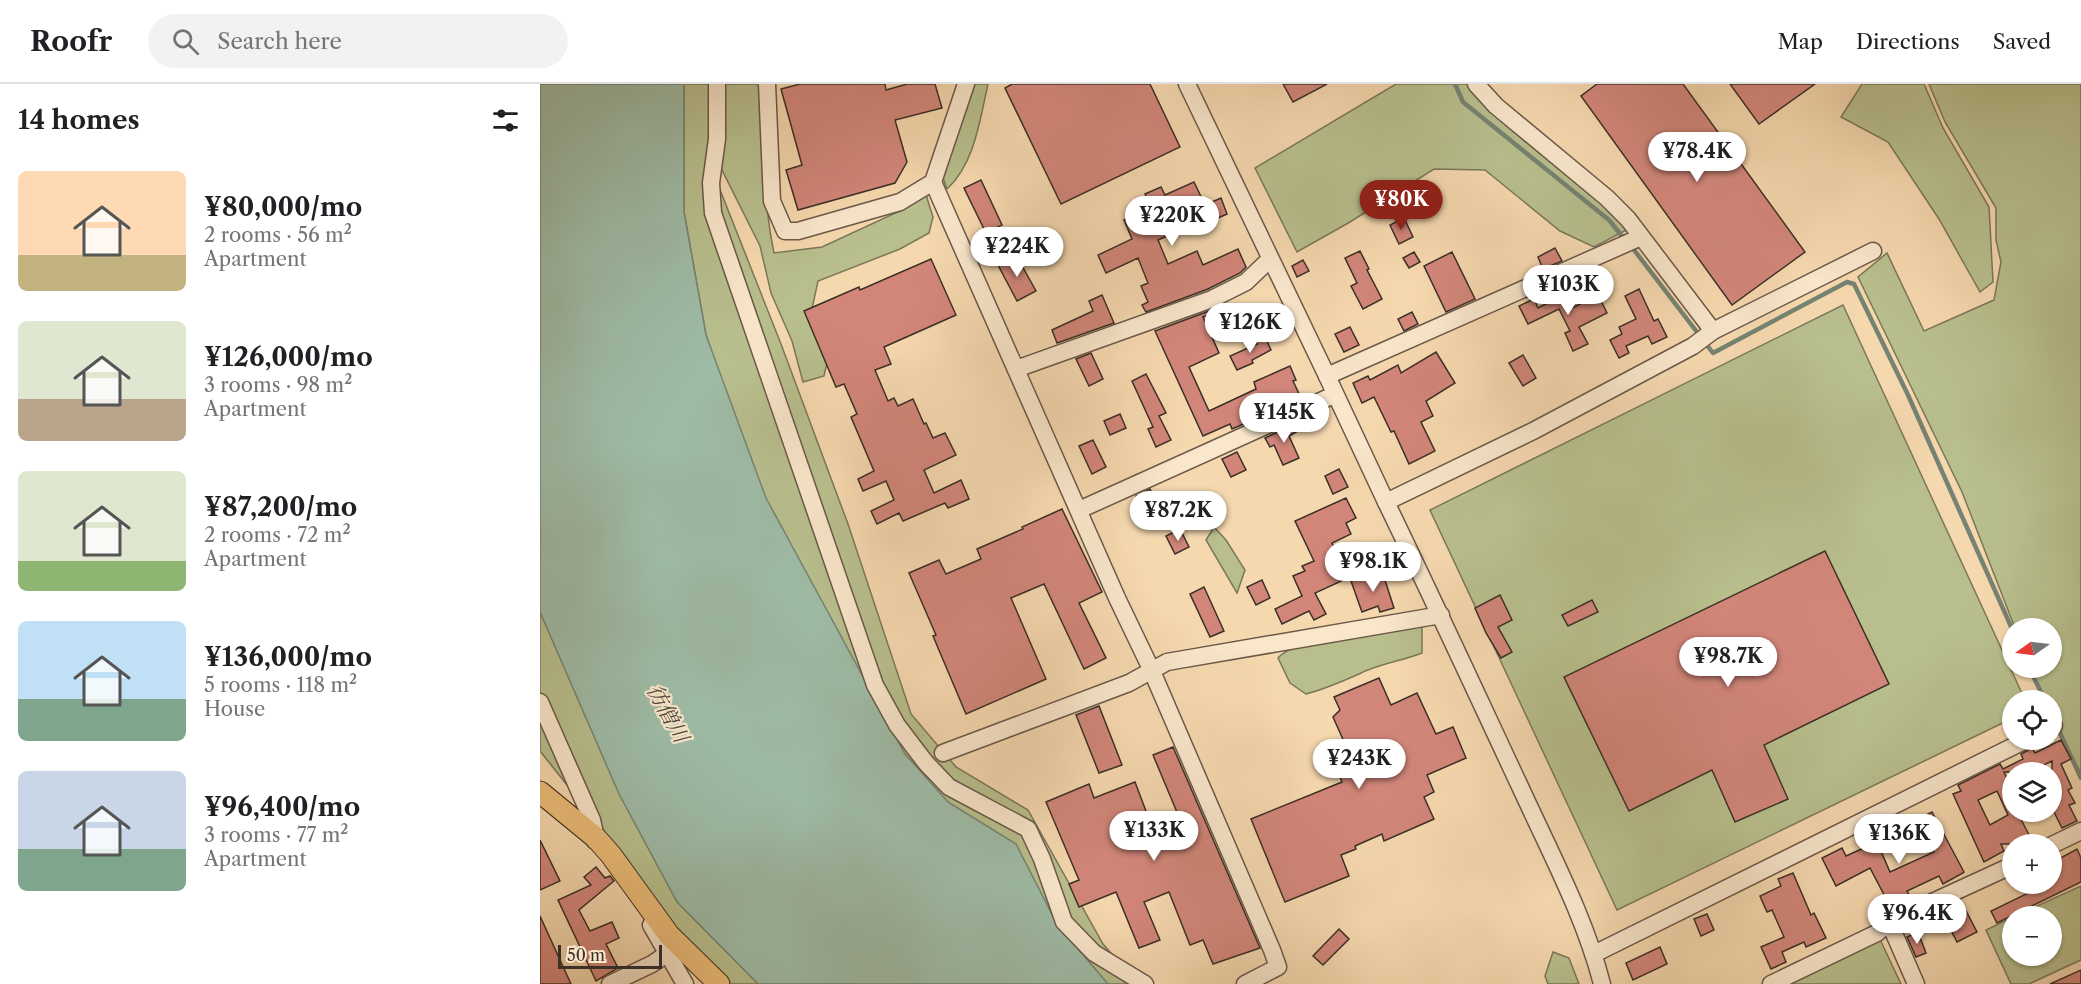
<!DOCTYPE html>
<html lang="en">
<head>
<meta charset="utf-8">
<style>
	:root { --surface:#fff; --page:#f2f2f2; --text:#202124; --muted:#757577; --line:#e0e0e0; --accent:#8f2418 }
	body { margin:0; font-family:"Libre Caslon Text","Noto Serif JP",serif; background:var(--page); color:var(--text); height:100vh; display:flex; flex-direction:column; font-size:22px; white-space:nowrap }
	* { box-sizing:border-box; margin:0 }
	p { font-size:20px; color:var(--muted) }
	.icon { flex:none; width:33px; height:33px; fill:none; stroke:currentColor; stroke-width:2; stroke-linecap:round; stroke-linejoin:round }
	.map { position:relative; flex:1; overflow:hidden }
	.side { display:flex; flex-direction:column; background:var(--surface); width:540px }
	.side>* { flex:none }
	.needle { width:39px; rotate:256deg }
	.tools { position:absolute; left:1462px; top:534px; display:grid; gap:12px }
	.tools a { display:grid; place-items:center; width:60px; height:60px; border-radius:50%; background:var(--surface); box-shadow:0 2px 4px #0004; font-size:30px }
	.scale { position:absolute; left:18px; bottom:15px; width:104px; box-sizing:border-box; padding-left:6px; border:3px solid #3b2f27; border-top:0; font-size:16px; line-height:21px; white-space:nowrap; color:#3b2f27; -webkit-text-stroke:4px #f9e6cb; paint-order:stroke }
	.price { position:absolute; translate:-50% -51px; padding:0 14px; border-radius:21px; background:#fff; color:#222; font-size:20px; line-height:39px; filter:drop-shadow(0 2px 3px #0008) }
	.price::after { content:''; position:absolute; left:50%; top:36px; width:18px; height:14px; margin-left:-9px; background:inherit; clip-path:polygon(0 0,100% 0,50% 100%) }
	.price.active { background:var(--accent); color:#fff }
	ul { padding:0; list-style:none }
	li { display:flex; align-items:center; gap:18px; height:150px; padding:0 18px }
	li span { display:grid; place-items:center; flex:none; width:168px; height:120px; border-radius:9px; color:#555 }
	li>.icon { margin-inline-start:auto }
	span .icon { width:72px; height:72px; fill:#fffc; stroke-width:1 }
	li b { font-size:26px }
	h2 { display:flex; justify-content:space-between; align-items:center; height:72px; padding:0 18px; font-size:26px }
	header { display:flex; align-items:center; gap:36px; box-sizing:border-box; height:84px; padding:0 30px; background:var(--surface); border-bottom:2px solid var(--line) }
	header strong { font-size:28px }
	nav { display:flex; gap:33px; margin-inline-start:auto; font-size:21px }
	.search { width:420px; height:54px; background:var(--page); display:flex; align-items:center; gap:15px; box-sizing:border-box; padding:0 21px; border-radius:33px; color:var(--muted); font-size:22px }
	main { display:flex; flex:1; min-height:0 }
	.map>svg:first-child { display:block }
	.green { fill:#b8bf8d; stroke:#7a775a; stroke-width:1.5 }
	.water { fill:#9ebba6; stroke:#768373; stroke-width:1.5 }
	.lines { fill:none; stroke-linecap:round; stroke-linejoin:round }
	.stream { stroke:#768373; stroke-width:4.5 }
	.building { fill:#d2867a; stroke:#3b2f27; stroke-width:1.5; fill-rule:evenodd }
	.minor-casing { stroke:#6a5949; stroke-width:19 }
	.major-casing { stroke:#3b2f27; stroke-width:23 }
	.minor { stroke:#f9e6cb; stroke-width:16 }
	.major { stroke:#ebbc78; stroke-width:21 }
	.labels { text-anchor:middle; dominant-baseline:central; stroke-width:4.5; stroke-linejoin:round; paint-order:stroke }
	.water-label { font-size:21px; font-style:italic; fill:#4f4b40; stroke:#f9e6cb }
</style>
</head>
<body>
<header>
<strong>Roofr</strong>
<div class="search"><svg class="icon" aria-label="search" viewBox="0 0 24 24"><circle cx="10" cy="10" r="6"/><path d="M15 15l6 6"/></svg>Search here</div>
<nav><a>Map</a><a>Directions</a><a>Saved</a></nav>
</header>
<main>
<section class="side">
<h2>14 homes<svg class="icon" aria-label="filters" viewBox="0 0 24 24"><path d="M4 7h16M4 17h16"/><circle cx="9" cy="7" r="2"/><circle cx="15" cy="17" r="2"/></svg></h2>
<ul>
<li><span style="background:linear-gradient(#ffd9b3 70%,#c2b280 0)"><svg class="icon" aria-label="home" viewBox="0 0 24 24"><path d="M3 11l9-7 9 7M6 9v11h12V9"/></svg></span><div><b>¥80,000/mo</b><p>2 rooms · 56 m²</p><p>Apartment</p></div></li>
<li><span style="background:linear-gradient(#dfe7d0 65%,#b9a48a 0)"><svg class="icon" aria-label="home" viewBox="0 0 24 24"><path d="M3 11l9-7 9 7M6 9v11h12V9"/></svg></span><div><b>¥126,000/mo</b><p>3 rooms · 98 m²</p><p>Apartment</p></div></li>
<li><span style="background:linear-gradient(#dfe7d0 75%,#8fb573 0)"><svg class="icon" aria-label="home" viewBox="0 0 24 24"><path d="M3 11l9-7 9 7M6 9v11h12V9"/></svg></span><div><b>¥87,200/mo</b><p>2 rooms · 72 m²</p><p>Apartment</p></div></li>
<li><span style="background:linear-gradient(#bfe0f5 65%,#7fa58c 0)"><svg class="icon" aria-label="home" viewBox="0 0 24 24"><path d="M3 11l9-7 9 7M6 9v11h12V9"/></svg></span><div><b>¥136,000/mo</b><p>5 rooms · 118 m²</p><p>House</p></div></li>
<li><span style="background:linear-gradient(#c9d6e8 65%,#7fa58c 0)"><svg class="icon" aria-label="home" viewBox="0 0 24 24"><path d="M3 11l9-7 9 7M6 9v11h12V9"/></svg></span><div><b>¥96,400/mo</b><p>3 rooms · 77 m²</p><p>Apartment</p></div></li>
</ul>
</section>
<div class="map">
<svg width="1541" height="900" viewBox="0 0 1541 900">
	<rect width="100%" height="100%" fill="#f6d8af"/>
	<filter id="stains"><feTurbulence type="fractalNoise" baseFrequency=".00333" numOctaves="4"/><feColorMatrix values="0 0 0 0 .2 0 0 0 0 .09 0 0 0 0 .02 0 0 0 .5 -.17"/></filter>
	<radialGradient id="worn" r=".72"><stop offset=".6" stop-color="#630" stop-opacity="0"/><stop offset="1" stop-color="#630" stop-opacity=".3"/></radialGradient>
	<!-- green -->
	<g class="green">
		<path d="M 144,0 L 175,0 L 173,88 L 241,260 L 308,440 L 371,630 L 416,683 L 488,726 L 563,860 L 598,900 L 554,900 L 391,712 L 315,594 L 220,414 L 166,251 L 144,128 Z"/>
		<path d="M 180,0 L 227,0 C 224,57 222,113 234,169 L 282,163 L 362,126 L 383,101 L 393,133 L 389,149 L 360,165 L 278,197 L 272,225 L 290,266 L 284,292 L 263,298 L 252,257 L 231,209 L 220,162 L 175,72 Z"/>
		<path d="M 434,0 L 448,0 C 440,35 435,79 407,105 L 402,91 Z"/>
		<path d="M 856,0 L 926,0 L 941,7 L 1094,142 L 1054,163 L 1020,147 L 945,86 L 894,85 L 810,138 L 757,168 L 715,84 Z"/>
		<path d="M 1322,0 L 1384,0 L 1403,44 L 1449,123 L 1453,198 L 1440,208 L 1399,135 L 1348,58 L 1301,33 Z"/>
		<path d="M 1389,0 L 1541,0 L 1541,689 L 1514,642 L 1512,616 L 1504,616 L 1491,584 L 1512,584 L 1512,544 L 1475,544 L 1422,408 L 1318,193 L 1347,169 L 1384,247 L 1454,216 L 1461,178 L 1456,156 L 1456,124 L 1405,38 Z"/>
		<path d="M 1303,221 L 1485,616 L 1473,616 L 1473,634 L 1077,826 L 890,426 Z"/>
		<path d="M 674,443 L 686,456 L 705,486 L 697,509 L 666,456 Z"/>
		<path d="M 0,527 L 222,900 L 184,900 L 139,850 L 84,773 L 0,667 Z"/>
		<path d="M 882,534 L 882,569 C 862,577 838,580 819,590 C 801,598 785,605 766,610 L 750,599 L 738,574 C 758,552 849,541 882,534 Z"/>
		<path d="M 1541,802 L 1541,876 L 1489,900 L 1471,900 L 1446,846 L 1473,833 L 1473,872 L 1512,872 L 1512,832 L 1475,832 Z"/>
		<path d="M 1337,849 L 1361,900 L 1232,900 Z"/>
		<path d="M 1013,868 L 1029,874 L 1039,900 L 1008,900 L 1005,892 Z"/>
	</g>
	<!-- water -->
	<path class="water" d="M 0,0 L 144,0 L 144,128 L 166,251 L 226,414 L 365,670 L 408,718 L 476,760 L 517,840 L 568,900 L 218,900 L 137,818 L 79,710 L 0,528 Z"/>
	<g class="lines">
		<!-- stream -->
		<g class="stream">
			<path d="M 915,0 L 923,18 L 1069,136 L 1085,156"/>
			<path d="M 1091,162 L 1173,269 L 1307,198 L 1314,200 L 1368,311 L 1473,547"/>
			<path d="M 1489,584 L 1505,616"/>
			<path d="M 1512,632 L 1541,694"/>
		</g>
	</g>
	<!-- building -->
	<g class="building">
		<path d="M 260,0 L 345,0 L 346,6 L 367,0 L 395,0 L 402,24 L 355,36 L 367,78 L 355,99 L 258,126 L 246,86 L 262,81 L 241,5 Z"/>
		<path d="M 472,0 L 610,0 L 640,63 L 521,120 L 465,4 Z"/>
		<path d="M 743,0 L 787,0 L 753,18 Z"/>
		<path d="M 1057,0 L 1143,0 L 1265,168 L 1192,221 L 1041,12 Z"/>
		<path d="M 1190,0 L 1275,0 L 1219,40 Z"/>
		<path d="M 441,96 L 462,141 L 446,149 L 424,104 Z"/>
		<path d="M 654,98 L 665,121 L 681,114 L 687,130 L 657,143 L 658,145 L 648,150 L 645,144 L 618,156 L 628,180 L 657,167 L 663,181 L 698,165 L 706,183 L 700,189 L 668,205 L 606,228 L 602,221 L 608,218 L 601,202 L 608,199 L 598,174 L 566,189 L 558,171 L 592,155 L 584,136 L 611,124 L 605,110 L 621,103 L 625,111 Z"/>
		<path d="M 883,109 L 891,123 L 872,132 L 865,118 Z"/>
		<path d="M 864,134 L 873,153 L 859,160 L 850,141 Z"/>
		<path d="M 1015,164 L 1022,177 L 1003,185 L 998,173 Z"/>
		<path d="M 820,167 L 829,185 L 827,186 L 842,215 L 823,225 L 811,202 L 817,199 L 805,174 Z"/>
		<path d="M 874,168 L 880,178 L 869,184 L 863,174 Z"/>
		<path d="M 912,168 L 935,215 L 906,228 L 884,182 Z"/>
		<path d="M 476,171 L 496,207 L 477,217 L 458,181 Z"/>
		<path d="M 391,175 L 416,231 L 344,263 L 351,280 L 335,286 L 348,317 L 354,314 L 358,322 L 373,315 L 384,340 L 386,339 L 393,354 L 405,349 L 416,371 L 384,386 L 394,409 L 421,396 L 429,415 L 408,424 L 405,419 L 363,437 L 359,429 L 337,440 L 331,427 L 354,416 L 346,397 L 323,407 L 318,395 L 334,387 L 311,333 L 317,330 L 304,300 L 296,303 L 264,227 L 319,203 L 320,206 Z"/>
		<path d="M 763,176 L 769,187 L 757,193 L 752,182 Z"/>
		<path d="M 1099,205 L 1114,237 L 1118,235 L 1127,253 L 1112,260 L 1108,252 L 1086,262 L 1089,269 L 1079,274 L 1070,256 L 1082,250 L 1079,243 L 1096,235 L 1085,212 Z"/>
		<path d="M 1025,210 L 1032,224 L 1058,211 L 1067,229 L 1039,243 L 1048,260 L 1033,267 L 1025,249 L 1030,247 L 1019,225 L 988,240 L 979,222 L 994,215 L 998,224 Z"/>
		<path d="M 562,211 L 574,239 L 517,259 L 512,246 L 553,227 L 549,217 Z"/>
		<path d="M 680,223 L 681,226 L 663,233 L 679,269 L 649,283 L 669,327 L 716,305 L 714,298 L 750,282 L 756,296 L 753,297 L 761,314 L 747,321 L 744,314 L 719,324 L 722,332 L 692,345 L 690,340 L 663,352 L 615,247 Z"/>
		<path d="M 732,223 L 741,241 L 727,248 L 718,230 Z"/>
		<path d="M 872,228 L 878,240 L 864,247 L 858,235 Z"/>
		<path d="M 810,243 L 819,261 L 804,268 L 795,250 Z"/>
		<path d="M 725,253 L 731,266 L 712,276 L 713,279 L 697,286 L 690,272 L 717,260 L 715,258 Z"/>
		<path d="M 896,268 L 915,299 L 886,317 L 893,332 L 881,338 L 895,367 L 869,380 L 854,347 L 851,348 L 834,313 L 822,319 L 813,299 L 828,292 L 830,296 L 858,281 L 861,289 Z"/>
		<path d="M 551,269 L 563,295 L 549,302 L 536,275 Z"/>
		<path d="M 983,271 L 996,294 L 983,302 L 969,279 Z"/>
		<path d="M 606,290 L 626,329 L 619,332 L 631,356 L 616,363 L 608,345 L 613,343 L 592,297 Z"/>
		<path d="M 580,330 L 586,344 L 570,351 L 564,337 Z"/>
		<path d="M 755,340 L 758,347 L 749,352 L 759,374 L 743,381 L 734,361 L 730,363 L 725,354 Z"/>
		<path d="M 553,356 L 566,383 L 552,390 L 539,362 Z"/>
		<path d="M 697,368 L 706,386 L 691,393 L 682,375 Z"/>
		<path d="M 799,385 L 808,403 L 793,410 L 785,392 Z"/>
		<path d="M 610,405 L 620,427 L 606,434 L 596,412 Z"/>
		<path d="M 806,414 L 816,434 L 806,439 L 811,450 L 792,459 L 808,494 L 775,509 L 786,530 L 774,536 L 769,527 L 742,540 L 735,525 L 762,512 L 753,492 L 765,487 L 762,482 L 774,477 L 755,437 Z"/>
		<path d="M 522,425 L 562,508 L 539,519 L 566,574 L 544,585 L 504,500 L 471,514 L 506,595 L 426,630 L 393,552 L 396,551 L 369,489 L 399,476 L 406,490 L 441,475 L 437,465 L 483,445 L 482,443 Z"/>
		<path d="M 640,445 L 649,463 L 635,470 L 626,452 Z"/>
		<path d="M 1285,467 L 1349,600 L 1224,661 L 1248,715 L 1195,738 L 1172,686 L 1089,727 L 1024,593 Z"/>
		<path d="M 842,487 L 854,524 L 840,528 L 838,522 L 822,528 L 811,497 Z"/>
		<path d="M 722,496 L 730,514 L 716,521 L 707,503 Z"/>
		<path d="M 664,503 L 684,547 L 670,553 L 650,510 Z"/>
		<path d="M 960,511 L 972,536 L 958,543 L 972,568 L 961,574 L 946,549 L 935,524 Z"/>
		<path d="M 1052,516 L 1058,528 L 1028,542 L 1022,531 Z"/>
		<path d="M 839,594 L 851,621 L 877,609 L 896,650 L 913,643 L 926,674 L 887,691 L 894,708 L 884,713 L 894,735 L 844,757 L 842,750 L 815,762 L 816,765 L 801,771 L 809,792 L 745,818 L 711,735 L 802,698 L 793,676 L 809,669 L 793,633 L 800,626 L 794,613 Z"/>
		<path d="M 559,622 L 582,681 L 559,689 L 536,631 Z"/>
		<path d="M 1521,656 L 1531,675 L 1521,680 L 1532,704 L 1528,706 L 1535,719 L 1529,721 L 1537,737 L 1522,744 L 1512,724 L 1512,677 L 1489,688 L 1464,688 L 1473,707 L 1473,729 L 1477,728 L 1494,760 L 1461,760 L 1464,767 L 1444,778 L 1413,710 L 1421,707 L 1418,701 L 1460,680 L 1463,685 L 1483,675 L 1481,670 L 1492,664 L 1495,669 ZM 1457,707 L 1468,731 L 1450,741 L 1438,716 Z"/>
		<path d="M 633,663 L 720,864 L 673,880 L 663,856 L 650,861 L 629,808 L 604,818 L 620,856 L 599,864 L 576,808 L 539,823 L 529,800 L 539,796 L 506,718 L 549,700 L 554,714 L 595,698 L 612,743 L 639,733 L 613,671 Z"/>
		<path d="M 1392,728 L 1424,788 L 1423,789 L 1403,800 L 1399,792 L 1367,807 L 1371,814 L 1351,824 L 1330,784 L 1296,802 L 1282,774 L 1302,764 L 1306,772 L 1337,758 L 1350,788 L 1394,768 L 1378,735 Z"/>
		<path d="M 0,756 L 20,797 L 0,806 Z"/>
		<path d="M 1537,765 L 1541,774 L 1541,798 L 1457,839 L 1451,827 L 1507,800 L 1512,800 L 1512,782 L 1519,779 L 1517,776 Z"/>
		<path d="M 56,783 L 65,794 L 70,792 L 74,797 L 39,826 L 50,847 L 72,838 L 79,854 L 66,860 L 78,884 L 56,897 L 18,816 L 51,801 L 44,793 Z"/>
		<path d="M 1253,789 L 1271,831 L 1274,829 L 1286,854 L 1266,863 L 1264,858 L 1242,868 L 1246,878 L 1231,885 L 1221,863 L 1244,853 L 1232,826 L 1227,828 L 1220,812 L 1241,802 L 1238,795 Z"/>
		<path d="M 1423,821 L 1437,848 L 1417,858 L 1403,831 Z"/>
		<path d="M 1167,830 L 1174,846 L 1161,852 L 1154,835 Z"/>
		<path d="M 0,832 L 31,900 L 0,900 Z"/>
		<path d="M 799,845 L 809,855 L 783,881 L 773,872 Z"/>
		<path d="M 1378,848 L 1386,869 L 1376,873 L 1367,853 Z"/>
		<path d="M 1120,863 L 1127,880 L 1093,896 L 1086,879 Z"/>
		<path d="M 1541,886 L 1541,900 L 1510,900 Z"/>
	</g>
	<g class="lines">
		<!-- minor casing -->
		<g class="minor-casing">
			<g id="minor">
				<path d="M 177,0 L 177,55 L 171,99 L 173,129 L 335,601 L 357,641 L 386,679 L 409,703 L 488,745 L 502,775 L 524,838 L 554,869 L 605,900"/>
				<path d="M 227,0 L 232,117 L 245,147 L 258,147 L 360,118 L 393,98 L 426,0"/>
				<path d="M 647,0 L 787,292 L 846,418"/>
				<path d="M 936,0 L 956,22 L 1067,114 L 1088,135 L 1173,247"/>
				<path d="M 393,98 L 577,514 L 611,585 L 732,866 L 738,883 L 705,900"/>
				<path d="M 476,285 L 672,215 L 706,198 L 730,175"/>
				<path d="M 787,292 L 1101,153"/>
				<path d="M 539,426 L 794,311"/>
				<path d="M 0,618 L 52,736 L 56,754 L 55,757"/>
				<path d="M 1512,643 L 1514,642"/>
				<path d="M 403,669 L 589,599 L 627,578 L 901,531"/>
				<path d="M 1512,761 L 1541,747"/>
				<path d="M 1349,838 L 1376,900"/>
				<path d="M 111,841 L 145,900"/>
				<path d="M 1054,870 L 1486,656"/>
				<path d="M 70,900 L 112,880 L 128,869"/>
				<path d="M 1062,900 C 1045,834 1012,772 984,711 C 938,613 893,515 846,418 L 993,347 L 1153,262 L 1173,247 L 1333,167"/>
				<path d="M 1231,900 L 1337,849 L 1349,838 L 1473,781"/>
			</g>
		</g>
		<!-- major casing -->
		<g class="major-casing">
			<path id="major" d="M 0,708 L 56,754 L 71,771 L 129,851 L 179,900"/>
		</g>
		<!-- minor -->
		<use href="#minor" class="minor"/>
		<!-- major -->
		<use href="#major" class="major"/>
	</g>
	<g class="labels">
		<!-- water labels -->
		<g class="water-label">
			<text transform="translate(128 629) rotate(61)">彷僧川</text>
		</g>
	</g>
	<rect width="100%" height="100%" filter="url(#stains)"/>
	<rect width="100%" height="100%" fill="url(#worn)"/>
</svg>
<div class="tools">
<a><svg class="needle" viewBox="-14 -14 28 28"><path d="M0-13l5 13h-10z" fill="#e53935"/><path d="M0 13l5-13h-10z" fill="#757577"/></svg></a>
<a><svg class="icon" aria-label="locate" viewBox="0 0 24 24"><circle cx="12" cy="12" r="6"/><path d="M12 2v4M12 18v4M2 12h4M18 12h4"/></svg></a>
<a><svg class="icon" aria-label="layers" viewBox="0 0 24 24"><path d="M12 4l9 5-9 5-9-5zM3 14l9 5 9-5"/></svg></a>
<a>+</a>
<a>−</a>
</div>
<div class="scale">50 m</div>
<b class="price" style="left:1157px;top:99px">¥78.4K</b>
<b class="price active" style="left:861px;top:147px">¥80K</b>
<b class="price" style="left:632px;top:163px">¥220K</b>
<b class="price" style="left:477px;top:194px">¥224K</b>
<b class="price" style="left:1028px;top:232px">¥103K</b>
<b class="price" style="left:710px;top:270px">¥126K</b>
<b class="price" style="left:744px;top:360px">¥145K</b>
<b class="price" style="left:638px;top:458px">¥87.2K</b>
<b class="price" style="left:833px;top:509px">¥98.1K</b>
<b class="price" style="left:1188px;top:604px">¥98.7K</b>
<b class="price" style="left:819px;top:706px">¥243K</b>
<b class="price" style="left:614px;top:778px">¥133K</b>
<b class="price" style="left:1359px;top:781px">¥136K</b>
<b class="price" style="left:1377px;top:861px">¥96.4K</b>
</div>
</main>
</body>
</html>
